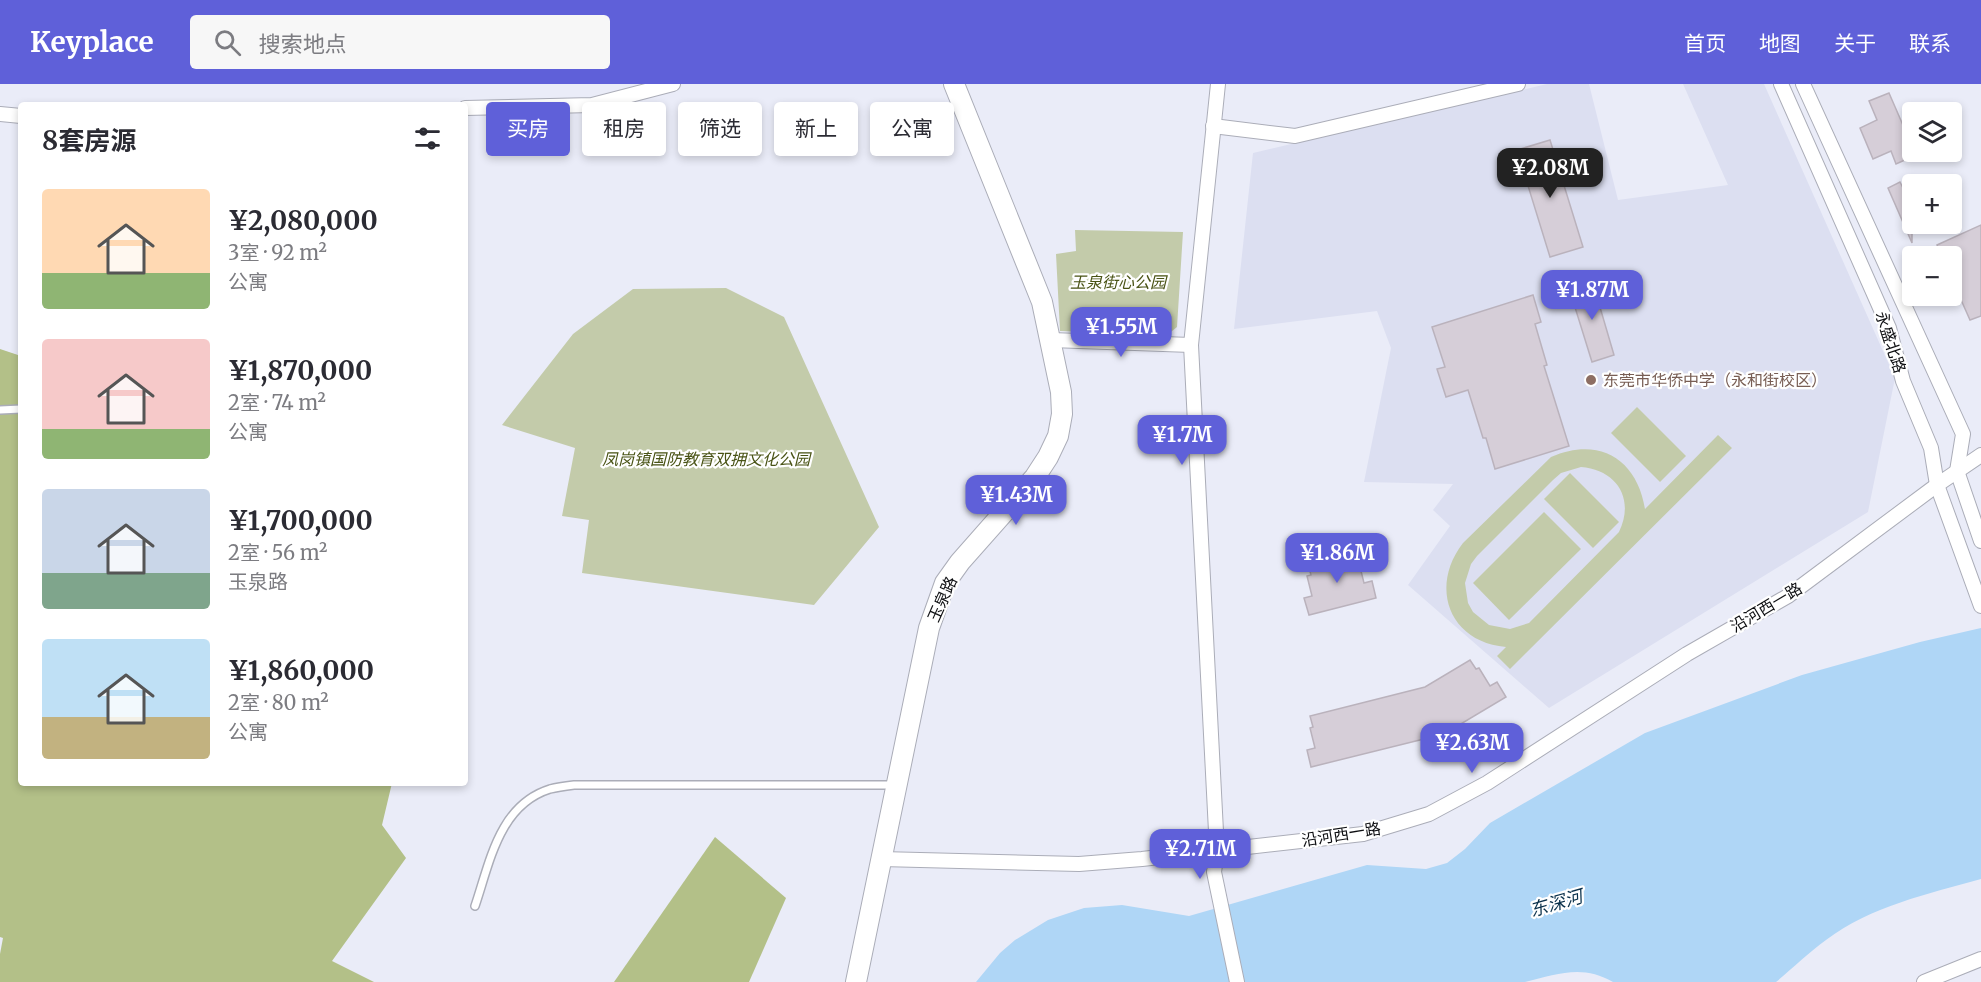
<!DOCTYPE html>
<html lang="zh">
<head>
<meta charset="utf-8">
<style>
	:root { --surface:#fff; --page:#f7f7f7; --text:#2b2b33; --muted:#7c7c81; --accent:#5f60d9 }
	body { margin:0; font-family:Merriweather,"Noto Sans SC",serif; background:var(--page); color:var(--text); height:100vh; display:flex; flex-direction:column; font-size:22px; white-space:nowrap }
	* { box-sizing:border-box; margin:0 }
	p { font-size:20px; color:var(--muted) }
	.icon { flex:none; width:33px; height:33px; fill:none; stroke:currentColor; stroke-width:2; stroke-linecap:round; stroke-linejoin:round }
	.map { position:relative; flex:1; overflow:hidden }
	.details { position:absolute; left:18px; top:18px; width:450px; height:684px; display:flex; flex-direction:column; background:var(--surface); border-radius:6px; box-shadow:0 3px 9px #0003 }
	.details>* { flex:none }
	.banner { position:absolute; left:486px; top:18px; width:570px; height:54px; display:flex; gap:12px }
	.controls { position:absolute; left:1902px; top:18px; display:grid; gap:12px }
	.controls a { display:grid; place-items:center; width:60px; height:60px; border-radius:6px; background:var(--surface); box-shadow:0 3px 9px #0003; font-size:30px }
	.price { position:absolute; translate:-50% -51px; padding:0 14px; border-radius:12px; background:var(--accent); color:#fff; font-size:20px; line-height:39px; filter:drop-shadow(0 2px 3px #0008) }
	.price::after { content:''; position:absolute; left:50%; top:36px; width:18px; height:14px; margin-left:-9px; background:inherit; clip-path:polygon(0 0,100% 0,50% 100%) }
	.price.on { background:#222; color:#fff }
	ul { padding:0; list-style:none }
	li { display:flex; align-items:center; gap:18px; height:150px; padding:0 24px }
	li span { display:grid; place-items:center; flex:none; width:168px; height:120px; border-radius:6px; color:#555 }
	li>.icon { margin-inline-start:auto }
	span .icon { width:72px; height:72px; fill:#fffc; stroke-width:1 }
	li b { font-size:26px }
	h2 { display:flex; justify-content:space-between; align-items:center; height:72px; padding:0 24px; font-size:26px }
	.tag { padding:0 21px; border-radius:6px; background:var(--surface); box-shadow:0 3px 9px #0003; font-size:21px; line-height:54px }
	.tag.on { background:var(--accent); color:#fff }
	header { display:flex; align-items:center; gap:36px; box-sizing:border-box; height:84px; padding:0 30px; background:var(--accent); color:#fff }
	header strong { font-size:28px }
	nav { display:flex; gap:33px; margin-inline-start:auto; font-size:21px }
	.search { width:420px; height:54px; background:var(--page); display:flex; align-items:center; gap:15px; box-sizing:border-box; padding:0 21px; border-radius:6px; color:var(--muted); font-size:22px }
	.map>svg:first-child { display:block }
	.built { fill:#dcdff1 }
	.green { fill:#c3cbaa; fill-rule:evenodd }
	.forest { fill:#b3c088 }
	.water { fill:#afd6f6 }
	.building { fill:#d6ced8; stroke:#bab2bc; stroke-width:1.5 }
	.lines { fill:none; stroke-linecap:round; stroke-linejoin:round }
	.lane-casing { stroke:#abadb8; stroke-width:10 }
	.street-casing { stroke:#abadb8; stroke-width:16 }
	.secondary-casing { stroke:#abadb8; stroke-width:22 }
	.lane { stroke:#fff; stroke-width:7 }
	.street { stroke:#fff; stroke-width:14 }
	.secondary { stroke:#fff; stroke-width:20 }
	.education-dot { fill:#8d6e63; stroke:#fff; stroke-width:2 }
	.labels { text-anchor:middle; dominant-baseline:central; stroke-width:4.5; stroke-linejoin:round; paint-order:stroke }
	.park-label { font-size:16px; font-style:italic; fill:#495315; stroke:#fff }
	.street-label { font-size:16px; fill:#0d0e11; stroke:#fff }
	.education-label { font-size:16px; fill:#785e54; stroke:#fff; text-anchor:start }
	.water-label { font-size:18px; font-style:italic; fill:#09304b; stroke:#fff }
</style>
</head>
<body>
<header>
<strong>Keyplace</strong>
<div class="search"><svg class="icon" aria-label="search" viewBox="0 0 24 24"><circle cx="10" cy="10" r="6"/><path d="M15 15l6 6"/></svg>搜索地点</div>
<nav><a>首页</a><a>地图</a><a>关于</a><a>联系</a></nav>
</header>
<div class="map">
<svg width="1981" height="898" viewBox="0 0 1981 898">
	<rect width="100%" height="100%" fill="#eaecf8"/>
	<!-- built -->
	<path class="built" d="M 1547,0 L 1589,0 L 1618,116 L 1728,101 L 1683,0 L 1764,0 L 1895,294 L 1868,428 L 1549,624 L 1408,501 L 1450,442 L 1433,426 L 1453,400 L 1364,398 L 1391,264 L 1377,227 L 1234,245 L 1253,69 Z"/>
	<!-- green -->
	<g class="green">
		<path d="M 1075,146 L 1183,148 L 1177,243 L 1167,251 L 1060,247 L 1056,170 L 1076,167 Z"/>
		<path d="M 726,204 L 784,233 L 879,443 L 814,521 L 582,489 L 589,436 L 562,432 L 575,364 L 502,341 L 573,250 L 633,205 Z"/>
		<path d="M 1637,323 L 1686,372 L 1660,398 L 1611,349 Z"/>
		<path d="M 1718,351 L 1732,364 L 1510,585 L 1497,572 L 1506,563 C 1449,558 1429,503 1463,459 L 1551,373 C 1599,352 1637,375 1645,425 ZM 1581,383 C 1617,386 1635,415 1619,448 L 1529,539 L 1510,545 L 1489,541 L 1473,528 L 1468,519 L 1465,499 L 1471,480 L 1477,472 L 1553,396 L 1561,389 Z"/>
		<path d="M 1570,389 L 1619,438 L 1593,464 L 1544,415 Z"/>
		<path d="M 1544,428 L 1581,465 L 1509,536 L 1473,499 Z"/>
	</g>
	<!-- forest -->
	<g class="forest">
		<path d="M 0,265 L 21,272 L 21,699 L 392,699 L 382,741 L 406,774 L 332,877 L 374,898 L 0,898 L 0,870 L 3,854 L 0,853 Z"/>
		<path d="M 715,753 L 786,814 L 749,898 L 614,898 Z"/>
	</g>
	<!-- water -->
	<path class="water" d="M 1981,544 L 1981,795 C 1928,810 1871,822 1826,856 C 1808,869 1793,884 1776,898 L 1613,898 C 1583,880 1557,890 1525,898 L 976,898 L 1000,869 L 1015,856 L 1048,836 L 1084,824 L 1122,821 L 1189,832 L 1367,781 L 1426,785 L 1447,779 L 1465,765 L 1490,739 L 1645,649 L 1802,591 L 1920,558 Z"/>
	<!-- building -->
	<g class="building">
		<path d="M 1889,9 L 1912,62 L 1912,68 L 1915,68 L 1916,71 L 1896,80 L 1891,67 L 1873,75 L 1860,44 L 1877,36 L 1869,17 Z"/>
		<path d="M 1550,56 L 1583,163 L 1550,173 L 1517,66 Z"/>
		<path d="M 1900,98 L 1903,104 L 1912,100 L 1912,159 L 1888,104 Z"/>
		<path d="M 1981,141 L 1981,232 L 1970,236 L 1958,209 L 1952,212 L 1952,172 L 1941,172 L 1937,161 Z"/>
		<path d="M 1592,196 L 1614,271 L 1592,278 L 1569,204 Z"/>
		<path d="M 1533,211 L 1541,238 L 1535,240 L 1547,281 L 1544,282 L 1569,362 L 1495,385 L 1486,354 L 1483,354 L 1468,306 L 1446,313 L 1437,285 L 1445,283 L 1432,243 Z"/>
		<path d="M 1354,468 L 1356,479 L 1359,479 L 1364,499 L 1372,497 L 1376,514 L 1309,531 L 1304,514 L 1312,512 L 1307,492 L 1311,491 L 1308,480 Z"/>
		<path d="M 1470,576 L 1476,585 L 1479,584 L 1490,602 L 1497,598 L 1506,613 L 1444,650 L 1311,683 L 1307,666 L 1315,664 L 1310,644 L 1313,643 L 1310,632 L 1425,603 Z"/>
	</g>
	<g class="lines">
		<!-- lane casing -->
		<g class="lane-casing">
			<g id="lane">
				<path d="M 0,326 L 21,325"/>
				<path d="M 475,822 C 490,778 499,721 550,705 C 558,703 566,702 574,701 L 894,701"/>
			</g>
		</g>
		<!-- street casing -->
		<g class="street-casing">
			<g id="street">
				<path d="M 1218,0 L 1191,261 L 1217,767 L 1214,788 L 1237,898"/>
				<path d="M 1781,0 L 1889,244 L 1903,297 L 1931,364 L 1937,401 L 1981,522"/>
				<path d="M 1803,0 L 1963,350 L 1957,387 L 1981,457"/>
				<path d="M 465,24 L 592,21 L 673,0"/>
				<path d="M 0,30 L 21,32"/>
				<path d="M 1213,42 L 1295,52 L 1518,0"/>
				<path d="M 1051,256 L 1191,261"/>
				<path d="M 881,775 L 1079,780 L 1142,775 L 1363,750 L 1429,730 L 1487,699 L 1687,570 L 1788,512 L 1937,401 L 1981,371"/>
				<path d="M 1924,898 L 1981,875"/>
			</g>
		</g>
		<!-- secondary casing -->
		<g class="secondary-casing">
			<path id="secondary" d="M 856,898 L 929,544 L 945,499 L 960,478 L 1035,393 L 1048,373 L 1058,352 L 1062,330 L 1061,308 L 1042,218 L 954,0"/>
		</g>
		<!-- lane -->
		<use href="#lane" class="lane"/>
		<!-- street -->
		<use href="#street" class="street"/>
		<!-- secondary -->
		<use href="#secondary" class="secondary"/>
	</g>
	<!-- markers -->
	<circle class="education-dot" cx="1591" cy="296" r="6"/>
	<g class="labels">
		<!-- park labels -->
		<g class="park-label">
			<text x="1118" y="198">玉泉街心公园</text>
			<text x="706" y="375">凤岗镇国防教育双拥文化公园</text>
		</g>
		<!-- street labels -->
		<g class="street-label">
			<text transform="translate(1891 258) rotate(72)">永盛北路</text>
			<text transform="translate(942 515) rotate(-66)">玉泉路</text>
			<text transform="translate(1766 523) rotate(-31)">沿河西一路</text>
			<text transform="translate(1341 750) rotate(-9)">沿河西一路</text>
		</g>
		<!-- education labels -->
		<g class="education-label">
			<text x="1603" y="296">东莞市华侨中学（永和街校区）</text>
		</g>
		<!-- water labels -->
		<g class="water-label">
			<text transform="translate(1556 819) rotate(-16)">东深河</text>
		</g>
	</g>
</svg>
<div class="controls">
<a><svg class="icon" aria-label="layers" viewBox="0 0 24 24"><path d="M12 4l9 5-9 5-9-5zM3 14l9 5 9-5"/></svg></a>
<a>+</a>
<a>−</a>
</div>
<b class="price on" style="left:1550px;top:115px">¥2.08M</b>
<b class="price" style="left:1592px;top:237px">¥1.87M</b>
<b class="price" style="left:1121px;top:274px">¥1.55M</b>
<b class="price" style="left:1182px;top:382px">¥1.7M</b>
<b class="price" style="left:1016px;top:442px">¥1.43M</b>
<b class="price" style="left:1337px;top:500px">¥1.86M</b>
<b class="price" style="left:1472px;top:690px">¥2.63M</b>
<b class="price" style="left:1200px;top:796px">¥2.71M</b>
<div class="banner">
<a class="tag on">买房</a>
<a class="tag">租房</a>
<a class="tag">筛选</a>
<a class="tag">新上</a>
<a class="tag">公寓</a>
</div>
<section class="details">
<h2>8套房源<svg class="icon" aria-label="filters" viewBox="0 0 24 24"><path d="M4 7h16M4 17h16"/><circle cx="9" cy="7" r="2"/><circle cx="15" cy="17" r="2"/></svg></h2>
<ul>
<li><span style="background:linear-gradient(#ffd9b3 70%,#8fb573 0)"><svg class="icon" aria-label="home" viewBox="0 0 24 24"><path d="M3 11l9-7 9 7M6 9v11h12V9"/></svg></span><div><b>¥2,080,000</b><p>3室 · 92 m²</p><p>公寓</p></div></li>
<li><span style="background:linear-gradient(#f6c9c9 75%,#8fb573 0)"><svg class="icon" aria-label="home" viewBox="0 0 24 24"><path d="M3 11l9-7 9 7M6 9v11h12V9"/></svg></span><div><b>¥1,870,000</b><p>2室 · 74 m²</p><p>公寓</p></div></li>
<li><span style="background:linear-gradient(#c9d6e8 70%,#7fa58c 0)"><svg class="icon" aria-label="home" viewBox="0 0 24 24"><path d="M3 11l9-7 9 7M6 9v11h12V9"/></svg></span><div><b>¥1,700,000</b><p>2室 · 56 m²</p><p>玉泉路</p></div></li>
<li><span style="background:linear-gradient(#bfe0f5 65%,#c2b280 0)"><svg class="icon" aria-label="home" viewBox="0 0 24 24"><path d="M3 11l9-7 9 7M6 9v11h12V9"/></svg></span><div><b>¥1,860,000</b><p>2室 · 80 m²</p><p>公寓</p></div></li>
</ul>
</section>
</div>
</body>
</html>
